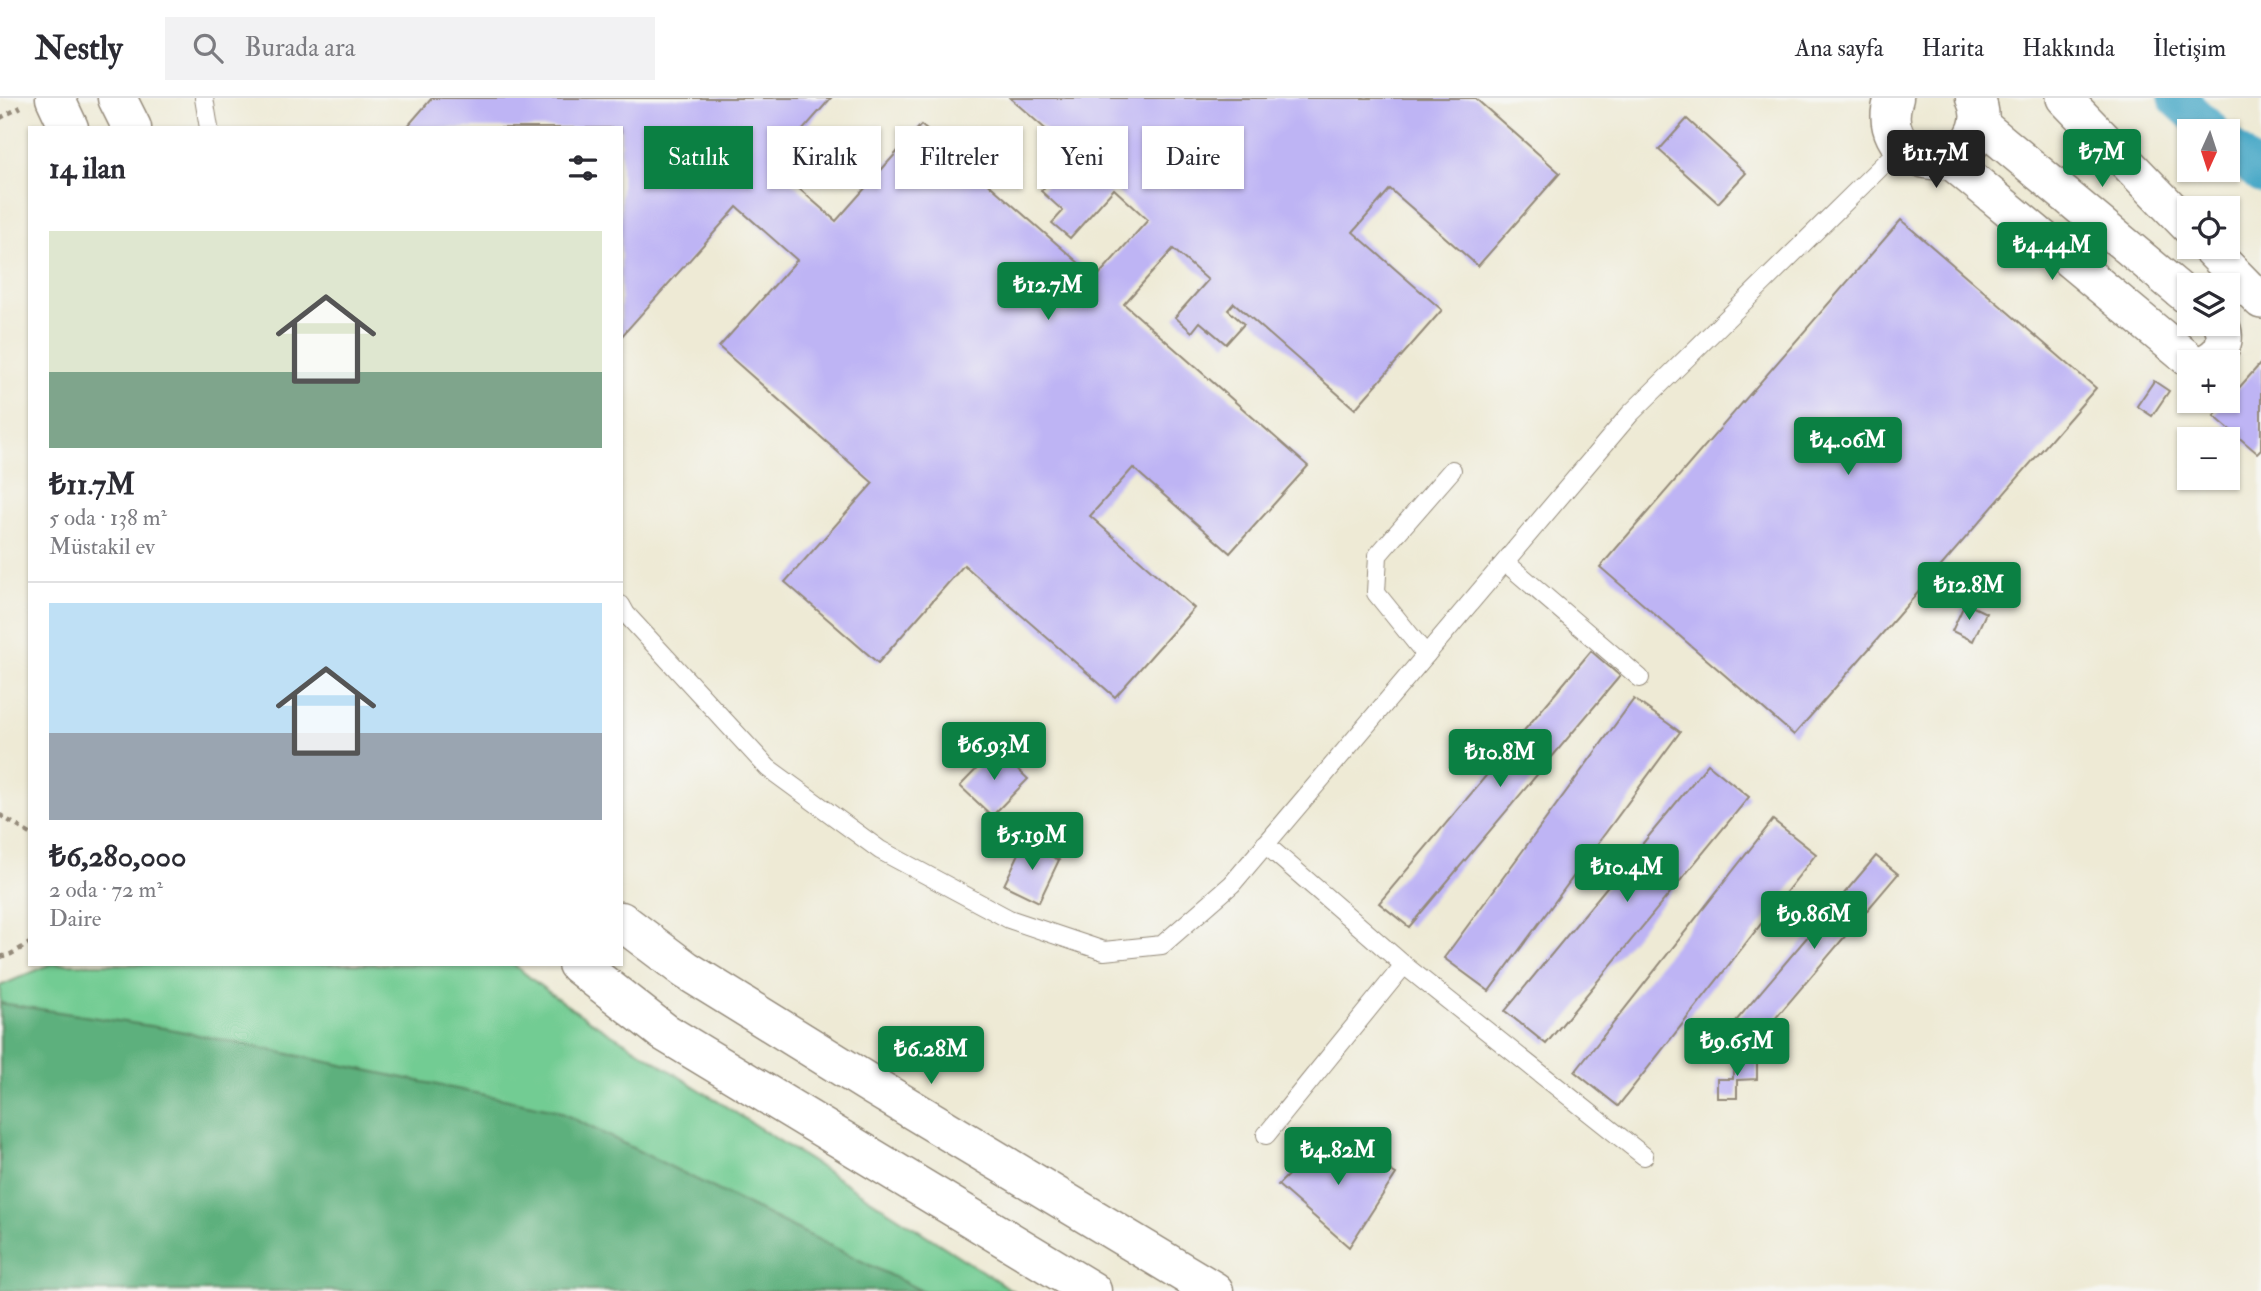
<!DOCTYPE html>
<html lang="tr">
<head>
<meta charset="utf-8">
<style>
	:root { --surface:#fff; --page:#f2f2f3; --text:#2b2b33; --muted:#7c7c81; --line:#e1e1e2; --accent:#0b8043 }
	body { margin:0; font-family:"IM FELL Double Pica",serif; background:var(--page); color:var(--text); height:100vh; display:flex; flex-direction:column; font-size:26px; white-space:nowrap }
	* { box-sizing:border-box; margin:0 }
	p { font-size:23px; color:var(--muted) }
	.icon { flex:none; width:38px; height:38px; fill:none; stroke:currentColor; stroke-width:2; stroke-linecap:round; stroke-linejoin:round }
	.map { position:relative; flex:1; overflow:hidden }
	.sheet { position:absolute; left:28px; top:28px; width:595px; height:840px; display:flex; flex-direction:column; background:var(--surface); border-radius:0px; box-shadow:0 2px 5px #0004 }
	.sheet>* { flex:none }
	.top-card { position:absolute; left:644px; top:28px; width:665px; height:63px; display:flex; gap:14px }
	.needle { width:46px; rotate:183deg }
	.tools { position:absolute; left:2177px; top:21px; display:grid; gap:14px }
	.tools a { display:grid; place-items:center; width:63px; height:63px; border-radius:0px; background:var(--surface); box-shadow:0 2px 5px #0004; font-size:35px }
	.price { position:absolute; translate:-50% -60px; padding:0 16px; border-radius:7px; background:var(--accent); color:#fff; font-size:23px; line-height:46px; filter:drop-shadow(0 2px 4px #0008) }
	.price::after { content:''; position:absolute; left:50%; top:42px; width:21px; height:16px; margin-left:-10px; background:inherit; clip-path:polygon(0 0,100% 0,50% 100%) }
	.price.selected { background:#222; color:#fff }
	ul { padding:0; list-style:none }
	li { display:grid; align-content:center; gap:14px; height:371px; padding:0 21px }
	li+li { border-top:2px solid var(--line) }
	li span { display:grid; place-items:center; height:217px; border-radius:0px; color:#555 }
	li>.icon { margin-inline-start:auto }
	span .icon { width:126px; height:126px; fill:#fffc; stroke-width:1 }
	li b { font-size:30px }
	h2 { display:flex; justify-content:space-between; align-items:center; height:84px; padding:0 21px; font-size:30px }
	.chip { padding:0 24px; border-radius:0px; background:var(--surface); box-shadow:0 2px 5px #0004; font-size:24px; line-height:63px }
	.chip.selected { background:var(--accent); color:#fff }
	header { display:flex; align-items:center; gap:42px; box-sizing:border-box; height:98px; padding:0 35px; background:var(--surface); border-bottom:2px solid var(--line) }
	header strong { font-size:33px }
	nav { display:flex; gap:38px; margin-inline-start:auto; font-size:24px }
	.search { width:490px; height:63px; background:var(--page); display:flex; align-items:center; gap:18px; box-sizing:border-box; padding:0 24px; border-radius:0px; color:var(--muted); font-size:26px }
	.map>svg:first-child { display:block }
	.green { fill:#72cc93; stroke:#567b58; stroke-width:2 }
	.forest { fill:#5db07d; stroke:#4c6d4e; stroke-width:2 }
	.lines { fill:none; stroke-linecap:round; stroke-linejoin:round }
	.canal { stroke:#48a9c7; stroke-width:37 }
	.building { fill:#beb4f4 }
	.service-casing { stroke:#948a7a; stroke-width:20 }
	.minor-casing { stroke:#948a7a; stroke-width:38 }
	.tertiary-casing { stroke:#948a7a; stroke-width:41 }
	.path { stroke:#948a7a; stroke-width:4.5; stroke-dasharray:5 5; stroke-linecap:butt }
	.service { stroke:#fff; stroke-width:18 }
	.minor { stroke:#fff; stroke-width:35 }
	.tertiary { stroke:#fff; stroke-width:38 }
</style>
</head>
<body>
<header>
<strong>Nestly</strong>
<div class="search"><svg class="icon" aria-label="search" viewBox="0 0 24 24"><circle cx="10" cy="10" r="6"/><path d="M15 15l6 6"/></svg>Burada ara</div>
<nav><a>Ana sayfa</a><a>Harita</a><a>Hakkında</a><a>İletişim</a></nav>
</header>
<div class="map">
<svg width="2261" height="1193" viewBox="0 0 2261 1193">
	<rect width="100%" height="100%" fill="#f6f6f2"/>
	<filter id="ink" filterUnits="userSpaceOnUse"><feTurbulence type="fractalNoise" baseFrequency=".0143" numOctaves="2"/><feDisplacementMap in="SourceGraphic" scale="14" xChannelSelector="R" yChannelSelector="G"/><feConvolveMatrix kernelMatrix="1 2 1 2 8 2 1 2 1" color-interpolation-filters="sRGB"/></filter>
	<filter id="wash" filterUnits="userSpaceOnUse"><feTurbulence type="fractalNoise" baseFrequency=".00686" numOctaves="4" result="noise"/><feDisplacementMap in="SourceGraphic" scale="28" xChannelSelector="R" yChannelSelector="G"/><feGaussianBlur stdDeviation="1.57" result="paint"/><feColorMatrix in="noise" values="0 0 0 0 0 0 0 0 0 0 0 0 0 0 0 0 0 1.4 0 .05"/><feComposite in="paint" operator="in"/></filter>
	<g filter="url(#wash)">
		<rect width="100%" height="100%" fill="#eeead5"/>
		<!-- green -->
		<path class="green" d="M 51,866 L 513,866 C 549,896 586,922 627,945 L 1013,1193 L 0,1193 L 0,888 Z"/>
		<!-- forest -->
		<path class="forest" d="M 0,905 L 170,931 L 556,1012 L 922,1193 L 0,1193 Z"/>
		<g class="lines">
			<!-- canal -->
			<g class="canal">
				<path d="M 2176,0 L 2212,33"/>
				<path d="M 2228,47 L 2261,77"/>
			</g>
		</g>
		<g id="blocks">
			<!-- building -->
			<g class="building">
				<path d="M 432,0 L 831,0 L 772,67 L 836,123 L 921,27 L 1096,180 L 1148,122 L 1114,91 L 1070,140 L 1052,125 L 1063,113 L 1041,93 L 1074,56 L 1010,0 L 1475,0 L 1560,75 L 1478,168 L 1390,91 L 1353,134 L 1442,212 L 1355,311 L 1234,205 L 1228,212 L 1244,226 L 1226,246 L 1200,224 L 1192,234 L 1175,219 L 1208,182 L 1173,151 L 1124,206 L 1308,368 L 1230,455 L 1133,370 L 1090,418 L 1194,510 L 1115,599 L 964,467 L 878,565 L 785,484 L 873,385 L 719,249 L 797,162 L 737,109 L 621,239 L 621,30 L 406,30 Z"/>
				<path d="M 1687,21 L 1746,75 L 1718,105 L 1659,52 Z"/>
				<path d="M 1901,122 L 2096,290 L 1794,637 L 1600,469 Z"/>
				<path d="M 2261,265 L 2261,351 L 2257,355 L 2214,318 Z"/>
				<path d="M 2154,283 L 2169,293 L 2152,318 L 2137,308 Z"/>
				<path d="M 1965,505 L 1986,515 L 1973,543 L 1952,533 Z"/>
				<path d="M 1591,553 L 1620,578 L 1409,829 L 1379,805 Z"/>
				<path d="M 1634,601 L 1680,634 L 1489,893 L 1444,860 Z"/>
				<path d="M 996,651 L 1028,681 L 992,718 L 960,688 Z"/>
				<path d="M 1708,666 L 1749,699 L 1546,946 L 1505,913 Z"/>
				<path d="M 1773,722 L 1816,756 L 1618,1008 L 1575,974 Z"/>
				<path d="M 1024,745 L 1059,762 L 1039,804 L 1004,787 Z"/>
				<path d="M 1876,758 L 1898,776 L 1752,948 L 1730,930 Z"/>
				<path d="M 1733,961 L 1757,961 L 1757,981 L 1737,982 L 1737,1000 L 1717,1000 L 1717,981 L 1733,981 Z"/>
				<path d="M 1329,1037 L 1396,1076 L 1349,1149 L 1278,1087 Z"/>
			</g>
		</g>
	</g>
	<g filter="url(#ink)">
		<use href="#blocks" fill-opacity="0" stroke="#948a7a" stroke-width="2"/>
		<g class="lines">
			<!-- service casing -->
			<g class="service-casing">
				<g id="service">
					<path d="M 204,0 L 209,30"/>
					<path d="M 1505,464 L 1640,580"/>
					<path d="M 621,507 L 626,516 L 768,670 L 880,752 L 1009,821 L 1104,853 L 1162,847 L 1232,786 L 1630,316 L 1901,49"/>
					<path d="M 1426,557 L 1376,495 L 1378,457 L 1452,372"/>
					<path d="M 1265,746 L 1404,867 L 1644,1058"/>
					<path d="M 1266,1037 L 1404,867"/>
				</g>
			</g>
			<!-- minor casing -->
			<g class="minor-casing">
				<g id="minor">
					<path d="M 2064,0 L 2189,129"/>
					<path d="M 1979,25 L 2189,200"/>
					<path d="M 1948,61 L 2192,264"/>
					<path d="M 2208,149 L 2261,203"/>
					<path d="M 2205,264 C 2221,257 2229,242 2221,226"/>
				</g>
			</g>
			<!-- tertiary casing -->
			<g class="tertiary-casing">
				<g id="tertiary">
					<path d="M 55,0 L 69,30"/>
					<path d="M 117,0 L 132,30"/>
					<path d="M 1894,0 C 1873,59 1956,88 1977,32 C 1981,21 1980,10 1975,0"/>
					<path d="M 621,823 L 686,872 L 873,988 L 1214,1193"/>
					<path d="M 577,866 L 664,934 L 1092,1193"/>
				</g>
			</g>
			<!-- path -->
			<g class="path">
				<path d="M 0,20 L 21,9"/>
				<path d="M 0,717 L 30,736"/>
				<path d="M 0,859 L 11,856 L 30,845"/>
			</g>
			<!-- service -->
			<use href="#service" class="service"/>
			<!-- minor -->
			<use href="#minor" class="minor"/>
			<!-- tertiary -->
			<use href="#tertiary" class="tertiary"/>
		</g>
	</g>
</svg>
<div class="tools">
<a><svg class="needle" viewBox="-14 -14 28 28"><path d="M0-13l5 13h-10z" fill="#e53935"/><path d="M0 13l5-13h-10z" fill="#7c7c81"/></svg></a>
<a><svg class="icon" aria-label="locate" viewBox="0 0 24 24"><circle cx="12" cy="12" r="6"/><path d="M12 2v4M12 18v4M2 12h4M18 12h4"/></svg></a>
<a><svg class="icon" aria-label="layers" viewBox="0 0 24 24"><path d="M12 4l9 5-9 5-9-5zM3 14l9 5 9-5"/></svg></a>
<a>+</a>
<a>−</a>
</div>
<b class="price" style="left:2102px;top:91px">₺7M</b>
<b class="price selected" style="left:1936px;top:92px">₺11.7M</b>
<b class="price" style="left:2052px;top:184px">₺4.44M</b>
<b class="price" style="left:1048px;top:224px">₺12.7M</b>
<b class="price" style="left:1848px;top:379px">₺4.06M</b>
<b class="price" style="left:1969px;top:524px">₺12.8M</b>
<b class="price" style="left:994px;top:684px">₺6.93M</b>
<b class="price" style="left:1500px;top:691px">₺10.8M</b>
<b class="price" style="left:1032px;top:774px">₺5.19M</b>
<b class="price" style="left:1627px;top:806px">₺10.4M</b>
<b class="price" style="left:1814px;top:853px">₺9.86M</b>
<b class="price" style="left:1737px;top:980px">₺9.65M</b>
<b class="price" style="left:931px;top:988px">₺6.28M</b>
<b class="price" style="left:1338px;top:1089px">₺4.82M</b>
<div class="top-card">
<a class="chip selected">Satılık</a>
<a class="chip">Kiralık</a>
<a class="chip">Filtreler</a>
<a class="chip">Yeni</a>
<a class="chip">Daire</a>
</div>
<section class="sheet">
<h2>14 ilan<svg class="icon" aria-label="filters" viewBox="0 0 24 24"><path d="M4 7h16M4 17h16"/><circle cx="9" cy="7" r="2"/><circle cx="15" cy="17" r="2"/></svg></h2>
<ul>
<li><span style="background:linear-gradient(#dfe7d0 65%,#7fa58c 0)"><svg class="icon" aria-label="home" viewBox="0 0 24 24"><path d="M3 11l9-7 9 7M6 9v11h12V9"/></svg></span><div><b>₺11.7M</b><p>5 oda · 138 m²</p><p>Müstakil ev</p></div></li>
<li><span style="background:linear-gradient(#bfe0f5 60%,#9aa5b1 0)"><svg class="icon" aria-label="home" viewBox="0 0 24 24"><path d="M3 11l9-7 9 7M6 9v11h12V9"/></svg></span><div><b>₺6,280,000</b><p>2 oda · 72 m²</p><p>Daire</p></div></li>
</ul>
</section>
</div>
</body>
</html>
